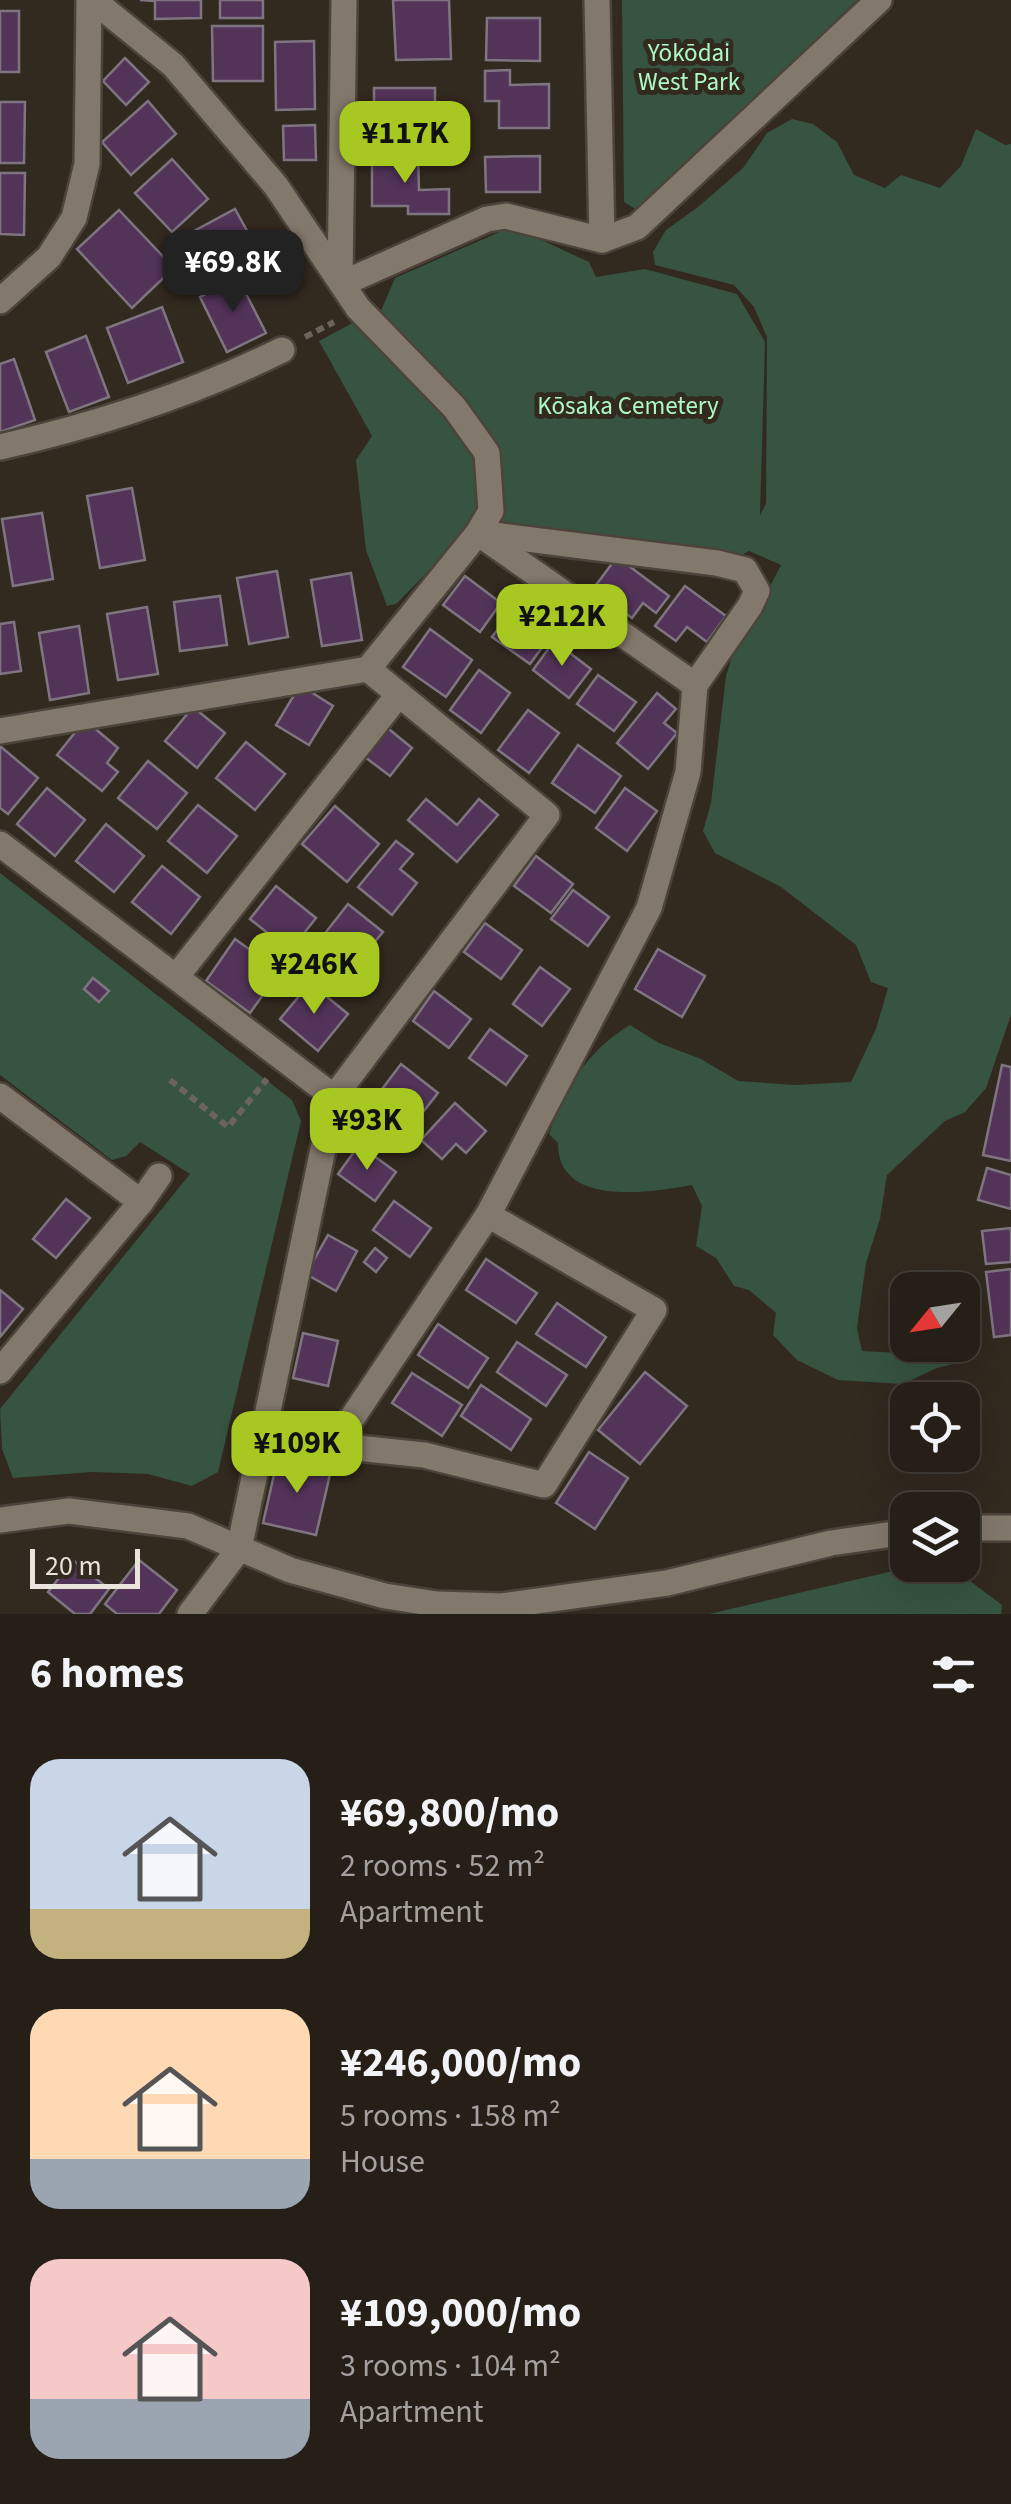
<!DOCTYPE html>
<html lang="en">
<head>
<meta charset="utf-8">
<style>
	:root { --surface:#261f17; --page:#322c24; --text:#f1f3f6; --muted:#a4a2a1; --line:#423d36; --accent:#a6c820 }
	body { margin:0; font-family:"Source Sans 3",sans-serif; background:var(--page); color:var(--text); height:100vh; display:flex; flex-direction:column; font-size:38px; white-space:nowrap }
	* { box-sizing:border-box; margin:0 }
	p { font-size:32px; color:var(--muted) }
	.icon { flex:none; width:55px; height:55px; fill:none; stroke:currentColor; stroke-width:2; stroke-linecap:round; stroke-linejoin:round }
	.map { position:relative; height:1614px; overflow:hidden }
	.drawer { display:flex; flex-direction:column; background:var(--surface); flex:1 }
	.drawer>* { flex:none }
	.needle { width:65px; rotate:240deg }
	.controls { position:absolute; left:890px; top:1272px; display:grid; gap:20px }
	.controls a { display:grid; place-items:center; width:90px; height:90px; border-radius:20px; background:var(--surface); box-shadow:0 10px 40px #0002,0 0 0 2px var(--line); font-size:50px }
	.scale { position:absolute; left:30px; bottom:25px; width:110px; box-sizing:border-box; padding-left:10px; border:5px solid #eae4dd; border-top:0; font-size:28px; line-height:35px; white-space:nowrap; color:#eae4dd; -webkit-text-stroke:8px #32291f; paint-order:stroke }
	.price { position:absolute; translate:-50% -85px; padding:0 22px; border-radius:20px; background:var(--accent); color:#111; font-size:32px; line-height:65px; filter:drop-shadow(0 2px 5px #0008) }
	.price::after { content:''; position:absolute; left:50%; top:60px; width:30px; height:22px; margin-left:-15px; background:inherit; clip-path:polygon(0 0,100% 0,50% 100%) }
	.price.current { background:#222; color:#fff }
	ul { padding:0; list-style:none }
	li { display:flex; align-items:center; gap:30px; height:250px; padding:0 30px }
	li span { display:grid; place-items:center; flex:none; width:280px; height:200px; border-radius:30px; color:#555 }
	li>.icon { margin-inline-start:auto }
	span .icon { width:120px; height:120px; fill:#fffc; stroke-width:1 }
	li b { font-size:42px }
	h2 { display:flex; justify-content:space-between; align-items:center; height:120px; padding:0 30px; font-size:42px }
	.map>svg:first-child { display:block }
	.green { fill:#365440 }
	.building { fill:#533459; stroke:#7f7581; stroke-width:2.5 }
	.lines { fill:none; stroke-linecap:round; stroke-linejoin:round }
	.minor-casing { stroke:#4c443b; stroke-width:30 }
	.path { stroke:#6c645b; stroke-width:6; stroke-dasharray:8 5; stroke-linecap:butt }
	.minor { stroke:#83786c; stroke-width:25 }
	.labels { text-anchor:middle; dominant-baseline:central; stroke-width:10; stroke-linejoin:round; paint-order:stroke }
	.park-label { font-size:25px; fill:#adf8c5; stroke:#32291f }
</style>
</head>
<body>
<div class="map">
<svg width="1011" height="1614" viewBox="0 0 1011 1614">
	<rect width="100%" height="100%" fill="#32291f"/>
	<!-- green -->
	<g class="green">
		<path d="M 622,0 L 857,0 L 637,210 L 624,202 Z"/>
		<path d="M 792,119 L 813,124 L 837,142 L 854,175 L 885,188 L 901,175 L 940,188 L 961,166 L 976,129 L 1005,145 L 1011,144 L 1011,1015 L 986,1088 L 965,1112 L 945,1121 L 887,1175 L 880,1219 L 866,1263 L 857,1328 L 862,1351 L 900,1353 L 962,1345 L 963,1341 L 972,1340 L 974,1359 L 937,1368 L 903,1384 L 838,1380 L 797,1360 L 773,1335 L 776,1313 L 749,1290 L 734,1286 L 716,1258 L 696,1246 L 702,1206 L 692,1185 C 648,1193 557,1207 558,1143 L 549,1134 C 565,1088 588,1050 630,1025 L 659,1043 L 701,1059 L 738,1081 L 795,1085 L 851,1082 L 876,1029 L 888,988 L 871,982 L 856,945 L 781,887 L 715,853 L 703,831 L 711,803 L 726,676 L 738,638 L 758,610 L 781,565 L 749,551 L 742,555 L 502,523 C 501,500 502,475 495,452 C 476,393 411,364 380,313 L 395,278 L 504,230 L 524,232 L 589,262 L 596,277 L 645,269 L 737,294 L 765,342 L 760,515 L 766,504 L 767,337 L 754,307 L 734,285 L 655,265 L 653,252 L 666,230 L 698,207 L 743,168 L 767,133 Z"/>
		<path d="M 358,320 L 480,454 L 481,505 L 455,544 L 396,604 L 387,606 L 366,550 L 356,460 L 372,436 L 319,341 Z"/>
		<path d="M 0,873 L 292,1100 L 301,1121 L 218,1472 L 192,1486 L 148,1474 L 92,1472 L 13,1478 L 2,1449 L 0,1409 L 190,1174 L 140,1142 L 126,1156 L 112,1160 L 0,1075 Z"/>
		<path d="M 906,1568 L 954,1569 L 1002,1605 L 1001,1614 L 709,1614 Z"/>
	</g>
	<!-- building -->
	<g class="building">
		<path d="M 140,0 L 201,0 L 201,18 L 155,19 L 155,1 Z"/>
		<rect x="220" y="0" width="43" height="18"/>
		<path d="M 393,0 L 449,0 L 451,59 L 396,60 Z"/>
		<rect x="0" y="11" width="19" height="61"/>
		<path d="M 487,18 L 540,18 L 540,61 L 486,60 Z"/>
		<path d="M 212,26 L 263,26 L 263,81 L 213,81 Z"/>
		<path d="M 314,41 L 315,109 L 276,110 L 275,42 Z"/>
		<path d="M 125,58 L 149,82 L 126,105 L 103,81 Z"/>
		<path d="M 510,70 L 510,85 L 549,84 L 549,128 L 499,128 L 499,101 L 485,101 L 485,71 Z"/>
		<rect x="374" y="88" width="61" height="48"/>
		<path d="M 148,101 L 176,134 L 131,175 L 102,142 Z"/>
		<path d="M 0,102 L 25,102 L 24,163 L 0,163 Z"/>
		<path d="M 315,125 L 316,160 L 284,160 L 283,126 Z"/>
		<path d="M 372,154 L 418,154 L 419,190 L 449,189 L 449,214 L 408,214 L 408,206 L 372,206 Z"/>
		<path d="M 540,156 L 540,192 L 486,192 L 485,157 Z"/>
		<path d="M 172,159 L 208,199 L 172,232 L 135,193 Z"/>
		<path d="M 0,173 L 25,173 L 24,235 L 0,234 Z"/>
		<path d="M 235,209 L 256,247 L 202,276 L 181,238 Z"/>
		<path d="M 119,210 L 174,268 L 132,308 L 77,249 Z"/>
		<path d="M 238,278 L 266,333 L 227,352 L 200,297 Z"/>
		<path d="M 162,307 L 183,362 L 128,383 L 107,328 Z"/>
		<path d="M 86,336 L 109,397 L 69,412 L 46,352 Z"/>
		<path d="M 14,359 L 35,420 L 0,432 L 0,364 Z"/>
		<path d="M 132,488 L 145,560 L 100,568 L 87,496 Z"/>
		<path d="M 42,513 L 53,579 L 13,586 L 2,519 Z"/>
		<path d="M 617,557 L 669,596 L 656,613 L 643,603 L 632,618 L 593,589 Z"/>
		<path d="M 277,571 L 288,637 L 249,644 L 237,578 Z"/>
		<path d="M 351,573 L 362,640 L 322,646 L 311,580 Z"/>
		<path d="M 465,576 L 501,603 L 480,632 L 443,605 Z"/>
		<path d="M 685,586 L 726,616 L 707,642 L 687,627 L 676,641 L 655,626 Z"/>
		<path d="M 220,596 L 227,645 L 180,651 L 174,602 Z"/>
		<path d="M 147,607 L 158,674 L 118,680 L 107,614 Z"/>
		<path d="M 514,608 L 551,635 L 530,664 L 492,637 Z"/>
		<path d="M 14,622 L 21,671 L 0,674 L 0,624 Z"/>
		<path d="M 79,626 L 89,693 L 50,700 L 39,633 Z"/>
		<path d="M 430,629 L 472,660 L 446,697 L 403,667 Z"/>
		<path d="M 554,641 L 591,669 L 569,698 L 533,670 Z"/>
		<path d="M 479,670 L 510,693 L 481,733 L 450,710 Z"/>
		<path d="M 598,675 L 636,702 L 614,731 L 577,704 Z"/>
		<path d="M 300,685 L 333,706 L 309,745 L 276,725 Z"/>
		<path d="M 657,693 L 676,709 L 664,723 L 677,733 L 648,769 L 617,743 Z"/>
		<path d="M 193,707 L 225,733 L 197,768 L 165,741 Z"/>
		<path d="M 528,710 L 559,733 L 529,773 L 498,750 Z"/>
		<path d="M 85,720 L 118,748 L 107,763 L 118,772 L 102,791 L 57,755 Z"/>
		<path d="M 384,725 L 412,748 L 390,776 L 361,754 Z"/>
		<path d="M 246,742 L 285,774 L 255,810 L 216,778 Z"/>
		<path d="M 578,745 L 621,776 L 595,813 L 552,783 Z"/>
		<path d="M 0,746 L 38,778 L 8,814 L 0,808 Z"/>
		<path d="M 148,761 L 187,793 L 157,829 L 118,798 Z"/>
		<path d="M 47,788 L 85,820 L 55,856 L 17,824 Z"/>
		<path d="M 625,788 L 657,811 L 627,851 L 596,828 Z"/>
		<path d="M 426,799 L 457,825 L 479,799 L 498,815 L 457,862 L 408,820 Z"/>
		<path d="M 198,805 L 237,836 L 207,873 L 168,841 Z"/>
		<path d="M 335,806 L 379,844 L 347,882 L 302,844 Z"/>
		<path d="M 106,824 L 144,856 L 114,892 L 76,861 Z"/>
		<path d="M 396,841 L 413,854 L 400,869 L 417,883 L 392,915 L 358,887 Z"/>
		<path d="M 536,856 L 573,884 L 551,913 L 514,886 Z"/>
		<path d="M 162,866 L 200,897 L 171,934 L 132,902 Z"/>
		<path d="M 276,886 L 316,918 L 290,951 L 250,919 Z"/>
		<path d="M 573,890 L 609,917 L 588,946 L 551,919 Z"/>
		<path d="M 348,904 L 383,932 L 368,950 L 377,957 L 357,981 L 315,946 Z"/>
		<path d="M 485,923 L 522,950 L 501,979 L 464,952 Z"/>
		<path d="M 235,939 L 280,971 L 250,1013 L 206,981 Z"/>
		<path d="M 658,949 L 705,976 L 682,1017 L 635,989 Z"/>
		<path d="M 540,967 L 570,989 L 542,1026 L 513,1004 Z"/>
		<path d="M 93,978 L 109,991 L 99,1002 L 84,989 Z"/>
		<path d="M 310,983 L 348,1014 L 318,1051 L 280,1019 Z"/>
		<path d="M 434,991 L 471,1019 L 449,1048 L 413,1021 Z"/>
		<path d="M 490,1029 L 527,1056 L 506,1085 L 469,1058 Z"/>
		<path d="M 401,1064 L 438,1093 L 409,1130 L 373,1101 Z"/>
		<path d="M 1002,1065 L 1011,1067 L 1011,1161 L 983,1155 Z"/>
		<path d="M 455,1103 L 486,1131 L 466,1153 L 456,1144 L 442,1159 L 421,1140 Z"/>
		<path d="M 359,1145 L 396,1172 L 375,1201 L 338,1174 Z"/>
		<path d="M 987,1168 L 1011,1175 L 1011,1209 L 978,1200 Z"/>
		<path d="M 66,1199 L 90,1218 L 56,1258 L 33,1239 Z"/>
		<path d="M 394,1201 L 431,1228 L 410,1257 L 373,1230 Z"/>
		<path d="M 1011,1228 L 1011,1262 L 986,1264 L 982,1231 Z"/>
		<path d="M 328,1235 L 357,1251 L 336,1291 L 306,1274 Z"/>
		<path d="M 375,1248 L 387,1258 L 376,1272 L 364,1262 Z"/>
		<path d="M 486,1259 L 537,1293 L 516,1323 L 466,1290 Z"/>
		<path d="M 1011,1269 L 1011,1335 L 994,1337 L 986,1272 Z"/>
		<path d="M 0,1290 L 23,1309 L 0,1337 Z"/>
		<path d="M 557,1303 L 606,1337 L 586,1367 L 536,1334 Z"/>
		<path d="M 438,1324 L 488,1358 L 468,1388 L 418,1355 Z"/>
		<path d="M 303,1333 L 338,1341 L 328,1386 L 293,1378 Z"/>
		<path d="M 517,1342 L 567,1375 L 546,1406 L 497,1372 Z"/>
		<path d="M 645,1372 L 687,1406 L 640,1464 L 598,1430 Z"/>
		<path d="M 412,1373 L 462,1405 L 442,1436 L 392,1403 Z"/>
		<path d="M 481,1385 L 531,1419 L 511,1450 L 461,1416 Z"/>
		<path d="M 589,1452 L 628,1478 L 595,1529 L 556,1503 Z"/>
		<path d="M 278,1457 L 331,1470 L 316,1535 L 263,1523 Z"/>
		<path d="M 73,1560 L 109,1589 L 90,1614 L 75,1614 L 48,1592 Z"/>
		<path d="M 139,1560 L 177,1590 L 159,1614 L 117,1614 L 105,1604 Z"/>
	</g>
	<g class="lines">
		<!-- minor casing -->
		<g class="minor-casing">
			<g id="minor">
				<path d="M 344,0 L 340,279 L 357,277 L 487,219 L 506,216 L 602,240 L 637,227 L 879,0"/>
				<path d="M 597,0 L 602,240"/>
				<path d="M 0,301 L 49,257 L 74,218 L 87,164 L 89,0"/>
				<path d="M 0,447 C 97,425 193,394 282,350"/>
				<path d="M 482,536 L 695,685"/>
				<path d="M 0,731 L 368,669 L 478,533 L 491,511 L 487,453 L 454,407 L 358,308 L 276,186 L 173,65 L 93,0"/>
				<path d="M 0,844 L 334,1097"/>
				<path d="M 176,977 L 399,694"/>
				<path d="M 0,1096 L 141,1202"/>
				<path d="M 0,1371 L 141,1202 L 159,1176"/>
				<path d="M 262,1438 L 424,1455 L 544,1485 L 654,1310 L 488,1215"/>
				<path d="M 334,1445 L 488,1215 L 649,908 L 688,772 L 695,685 L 750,606 L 757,591 L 745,570 L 717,563 L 478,533"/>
				<path d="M 0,1520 L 69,1511 L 188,1526 L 290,1570 L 385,1596 L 437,1604 L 501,1606 L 667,1583 L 831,1543 L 908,1532"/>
				<path d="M 962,1528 L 1011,1528"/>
				<path d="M 190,1614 L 239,1549 L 334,1097 L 547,815 L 368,669"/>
			</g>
		</g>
		<!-- path -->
		<g class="path">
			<path d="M 305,337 L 334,322"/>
			<path d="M 170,1080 L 228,1127 L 267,1079"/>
		</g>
		<!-- minor -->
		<use href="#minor" class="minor"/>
	</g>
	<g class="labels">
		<!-- park labels -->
		<g class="park-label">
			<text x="689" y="53">Yōkōdai<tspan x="689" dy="29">West Park</tspan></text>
			<text x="628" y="406">Kōsaka Cemetery</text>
		</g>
	</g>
</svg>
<div class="controls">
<a><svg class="needle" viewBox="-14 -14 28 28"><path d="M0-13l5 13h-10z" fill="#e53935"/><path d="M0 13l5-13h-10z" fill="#a4a2a1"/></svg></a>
<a><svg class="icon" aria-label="locate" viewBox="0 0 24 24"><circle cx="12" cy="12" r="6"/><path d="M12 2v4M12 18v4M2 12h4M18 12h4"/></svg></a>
<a><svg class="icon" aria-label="layers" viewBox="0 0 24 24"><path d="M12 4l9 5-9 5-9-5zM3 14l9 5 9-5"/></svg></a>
</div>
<div class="scale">20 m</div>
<b class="price" style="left:405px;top:186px">¥117K</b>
<b class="price current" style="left:233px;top:315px">¥69.8K</b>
<b class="price" style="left:562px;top:669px">¥212K</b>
<b class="price" style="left:314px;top:1017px">¥246K</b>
<b class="price" style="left:367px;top:1173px">¥93K</b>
<b class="price" style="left:297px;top:1496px">¥109K</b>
</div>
<section class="drawer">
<h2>6 homes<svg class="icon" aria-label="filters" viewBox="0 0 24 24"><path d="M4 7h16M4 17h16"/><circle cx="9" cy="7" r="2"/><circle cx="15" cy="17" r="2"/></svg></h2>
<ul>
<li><span style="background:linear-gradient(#c9d6e8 75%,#c2b280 0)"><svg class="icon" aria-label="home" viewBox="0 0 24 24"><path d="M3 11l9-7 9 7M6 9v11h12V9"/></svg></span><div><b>¥69,800/mo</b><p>2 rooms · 52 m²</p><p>Apartment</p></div></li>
<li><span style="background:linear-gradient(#ffd9b3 75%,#9aa5b1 0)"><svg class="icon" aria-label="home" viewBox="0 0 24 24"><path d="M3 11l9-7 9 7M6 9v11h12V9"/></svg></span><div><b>¥246,000/mo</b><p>5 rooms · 158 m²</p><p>House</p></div></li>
<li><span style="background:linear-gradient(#f6c9c9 70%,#9aa5b1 0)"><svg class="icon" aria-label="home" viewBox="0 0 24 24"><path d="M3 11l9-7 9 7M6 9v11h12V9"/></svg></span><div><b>¥109,000/mo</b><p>3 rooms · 104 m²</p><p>Apartment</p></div></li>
</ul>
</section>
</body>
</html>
